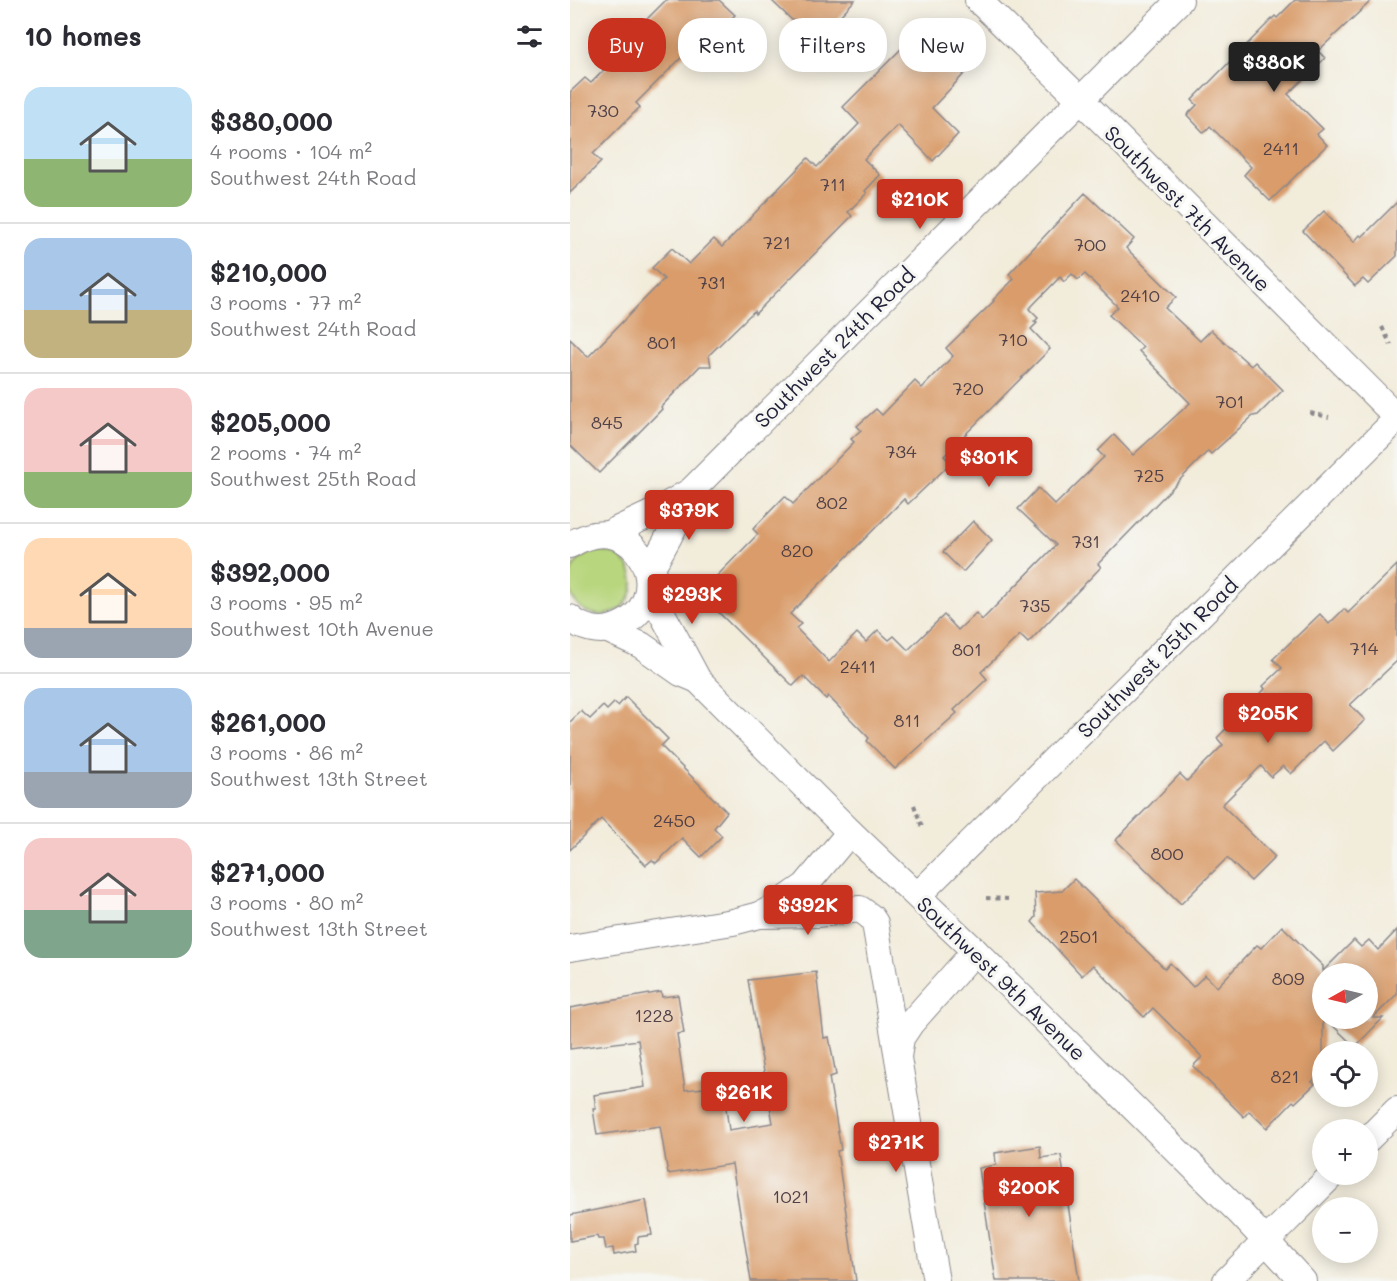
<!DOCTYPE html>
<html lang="en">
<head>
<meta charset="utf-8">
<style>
	:root { --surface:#fff; --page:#f2f2f3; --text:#2b2b33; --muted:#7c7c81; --line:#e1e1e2; --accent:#c8321e }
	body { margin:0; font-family:Mali,sans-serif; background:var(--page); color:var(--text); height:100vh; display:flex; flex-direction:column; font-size:22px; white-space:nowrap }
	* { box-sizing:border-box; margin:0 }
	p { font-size:20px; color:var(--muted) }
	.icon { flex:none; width:33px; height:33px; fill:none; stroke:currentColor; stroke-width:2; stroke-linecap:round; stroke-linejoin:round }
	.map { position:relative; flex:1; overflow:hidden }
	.panel { display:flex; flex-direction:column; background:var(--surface); width:570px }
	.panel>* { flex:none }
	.guide { position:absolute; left:18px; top:18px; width:570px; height:54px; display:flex; gap:12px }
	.needle { width:39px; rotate:262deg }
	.controls { position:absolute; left:742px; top:963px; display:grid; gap:12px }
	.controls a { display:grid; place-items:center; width:66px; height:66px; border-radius:50%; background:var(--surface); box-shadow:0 3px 15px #0003; font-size:30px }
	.price { position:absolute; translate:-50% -51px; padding:0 14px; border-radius:6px; background:var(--accent); color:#fff; font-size:20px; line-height:39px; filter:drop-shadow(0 2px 3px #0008) }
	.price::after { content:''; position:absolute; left:50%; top:36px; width:18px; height:14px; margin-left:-9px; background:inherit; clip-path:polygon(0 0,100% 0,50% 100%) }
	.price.selected { background:#222; color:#fff }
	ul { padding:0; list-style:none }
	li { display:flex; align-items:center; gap:18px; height:150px; padding:0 24px }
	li+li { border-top:2px solid var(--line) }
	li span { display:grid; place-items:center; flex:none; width:168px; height:120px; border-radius:18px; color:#555 }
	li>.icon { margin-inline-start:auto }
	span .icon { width:72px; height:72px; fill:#fffc; stroke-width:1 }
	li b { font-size:26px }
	h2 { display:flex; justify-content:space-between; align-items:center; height:72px; padding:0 24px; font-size:26px }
	.pill { padding:0 21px; border-radius:24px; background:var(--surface); box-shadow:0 3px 15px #0003; font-size:21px; line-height:54px }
	.pill.selected { background:var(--accent); color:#fff }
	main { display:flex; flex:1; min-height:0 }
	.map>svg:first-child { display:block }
	.green { fill:#b8d67d; stroke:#6d7c5c; stroke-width:1.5 }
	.building { fill:#d99c6a; fill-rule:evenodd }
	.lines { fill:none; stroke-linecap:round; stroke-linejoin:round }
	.minor-casing { stroke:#8a878b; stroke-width:28 }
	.path { stroke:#8a878b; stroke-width:4; stroke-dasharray:4.5 4.5; stroke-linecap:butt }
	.minor { stroke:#fff; stroke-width:26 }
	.labels { text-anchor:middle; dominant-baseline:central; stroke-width:6; stroke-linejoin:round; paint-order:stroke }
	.number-label { font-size:18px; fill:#504047 }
	.street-label { font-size:21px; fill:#22223b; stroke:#f6f6f2 }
</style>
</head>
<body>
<main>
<section class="panel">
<h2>10 homes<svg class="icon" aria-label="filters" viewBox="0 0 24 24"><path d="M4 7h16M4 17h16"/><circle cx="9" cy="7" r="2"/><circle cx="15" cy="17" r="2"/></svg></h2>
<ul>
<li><span style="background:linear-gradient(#bfe0f5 60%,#8fb573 0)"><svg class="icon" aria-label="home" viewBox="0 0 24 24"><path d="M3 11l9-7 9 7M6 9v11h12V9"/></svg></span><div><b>$380,000</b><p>4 rooms · 104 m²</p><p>Southwest 24th Road</p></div></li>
<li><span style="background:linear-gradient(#a9c7e8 60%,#c2b280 0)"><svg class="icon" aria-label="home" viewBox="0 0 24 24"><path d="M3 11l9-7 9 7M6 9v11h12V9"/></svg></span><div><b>$210,000</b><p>3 rooms · 77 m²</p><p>Southwest 24th Road</p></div></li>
<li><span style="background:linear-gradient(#f6c9c9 70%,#8fb573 0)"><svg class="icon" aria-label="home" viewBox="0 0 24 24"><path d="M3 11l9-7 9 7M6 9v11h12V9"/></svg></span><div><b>$205,000</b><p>2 rooms · 74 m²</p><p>Southwest 25th Road</p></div></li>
<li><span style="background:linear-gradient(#ffd9b3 75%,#9aa5b1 0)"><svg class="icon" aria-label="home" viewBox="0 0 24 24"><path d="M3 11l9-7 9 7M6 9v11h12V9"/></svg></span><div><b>$392,000</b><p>3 rooms · 95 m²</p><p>Southwest 10th Avenue</p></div></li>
<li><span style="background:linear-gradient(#a9c7e8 70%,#9aa5b1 0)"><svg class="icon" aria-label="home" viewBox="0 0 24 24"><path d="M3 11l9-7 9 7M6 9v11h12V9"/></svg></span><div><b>$261,000</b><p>3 rooms · 86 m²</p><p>Southwest 13th Street</p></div></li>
<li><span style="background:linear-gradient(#f6c9c9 60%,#7fa58c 0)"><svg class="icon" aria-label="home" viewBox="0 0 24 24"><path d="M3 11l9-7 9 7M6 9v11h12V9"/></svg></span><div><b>$271,000</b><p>3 rooms · 80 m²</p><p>Southwest 13th Street</p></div></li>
</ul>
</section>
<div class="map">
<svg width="827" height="1281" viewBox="0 0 827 1281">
	<rect width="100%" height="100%" fill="#f6f6f2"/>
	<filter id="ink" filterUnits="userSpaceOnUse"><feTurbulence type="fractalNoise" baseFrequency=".0167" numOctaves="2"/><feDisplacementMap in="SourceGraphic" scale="12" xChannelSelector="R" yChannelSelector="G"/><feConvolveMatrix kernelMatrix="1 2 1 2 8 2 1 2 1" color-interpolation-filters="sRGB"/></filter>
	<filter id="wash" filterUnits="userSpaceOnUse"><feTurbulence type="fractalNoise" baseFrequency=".008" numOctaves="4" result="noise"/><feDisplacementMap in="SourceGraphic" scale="24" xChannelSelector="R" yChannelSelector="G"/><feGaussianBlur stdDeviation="1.35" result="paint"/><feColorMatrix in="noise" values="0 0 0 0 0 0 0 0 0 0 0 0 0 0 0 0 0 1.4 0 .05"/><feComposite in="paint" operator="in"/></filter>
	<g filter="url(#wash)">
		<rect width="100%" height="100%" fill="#f2ecdb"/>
		<!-- green -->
		<circle class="green" cx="31" cy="583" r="32"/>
		<g id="blocks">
			<!-- building -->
			<g class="building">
				<path d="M 96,0 L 149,0 L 165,15 L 127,54 L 121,48 L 66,103 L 70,107 L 23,154 L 31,162 L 0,193 L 0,92 L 15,78 L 21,83 L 51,53 L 47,49 Z"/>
				<path d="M 201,0 L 285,0 L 245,42 Z"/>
				<path d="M 725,0 L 802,0 L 748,51 L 755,58 L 718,94 L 753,129 L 747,134 L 757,145 L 700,201 L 674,175 L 681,167 L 640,126 L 634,133 L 617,115 L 627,105 L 622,100 L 705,16 L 707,18 Z"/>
				<path d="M 350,30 L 394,74 L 362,108 L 388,134 L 363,161 L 328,125 L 294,159 L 310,175 L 295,191 L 297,193 L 278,212 L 282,216 L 185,314 L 184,311 L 139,355 L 141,366 L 130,366 L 91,407 L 92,409 L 29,473 L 0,445 L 0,339 L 18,357 L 94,279 L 82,268 L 102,248 L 119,264 L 144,239 L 152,247 L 238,158 L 247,167 L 289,124 L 273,107 Z"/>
				<path d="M 515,193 L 564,239 L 556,248 L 606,297 L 595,308 L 630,341 L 641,330 L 681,366 L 685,362 L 713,390 L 688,415 L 683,416 L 641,454 L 638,451 L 528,564 L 531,567 L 458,643 L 450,635 L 411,672 L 417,679 L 384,710 L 387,713 L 325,769 L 297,741 L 299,738 L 258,696 L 256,699 L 233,676 L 223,686 L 136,600 L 150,585 L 144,579 L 188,534 L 183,529 L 215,496 L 223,504 L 284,442 L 281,439 L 291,430 L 287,426 L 306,409 L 312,415 L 345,381 L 352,388 L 383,356 L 376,348 L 424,301 L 423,300 L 444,279 L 439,274 ZM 502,274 L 508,280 L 515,274 L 548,307 L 539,315 L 573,347 L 569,351 L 620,403 L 563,455 L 544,435 L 528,451 L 534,457 L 485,505 L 468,488 L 448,509 L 486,545 L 412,620 L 406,613 L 388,630 L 374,615 L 338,650 L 324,636 L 319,640 L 308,630 L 296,642 L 287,633 L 259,662 L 226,628 L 231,624 L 220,614 L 334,499 L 338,504 L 381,463 L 374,456 L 480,349 L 461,329 L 467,323 L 464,322 L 468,318 L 459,309 L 490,277 L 494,282 Z"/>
				<path d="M 827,202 L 827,256 L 798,284 L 793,279 L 785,286 L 733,231 L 754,211 L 784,242 L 790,235 L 792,237 Z"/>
				<path d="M 403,521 L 422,540 L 393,572 L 373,552 Z"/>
				<path d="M 827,565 L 827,661 L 780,705 L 795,720 L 763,751 L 754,741 L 721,774 L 713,766 L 701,777 L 691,766 L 652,805 L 705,857 L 681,881 L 657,858 L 611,904 L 546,840 L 610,774 L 617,781 L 653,745 L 647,738 L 695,689 L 693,686 L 712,668 L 703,659 L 750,614 L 759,624 L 774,609 L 778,613 Z"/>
				<path d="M 56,697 L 98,739 L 91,746 L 157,812 L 144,828 L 152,836 L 131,857 L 112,838 L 86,863 L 82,860 L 76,865 L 31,819 L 0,850 L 0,722 L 11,711 L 20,719 L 33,706 L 37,710 L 44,703 L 48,706 Z"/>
				<path d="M 504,879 L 595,969 L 600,963 L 623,987 L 635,975 L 647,987 L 687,945 L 691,948 L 712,926 L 753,966 L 753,971 L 784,940 L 791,947 L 799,940 L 808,950 L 827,930 L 827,994 L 803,1018 L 813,1018 L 785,1047 L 755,1018 L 798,1018 L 798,974 L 753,974 L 753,1071 L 742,1082 L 745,1084 L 725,1103 L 723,1101 L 697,1128 L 679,1111 L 674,1117 L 623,1066 L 632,1057 L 583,1008 L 574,1017 L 523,965 L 512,976 L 462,922 L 466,917 L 465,893 L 492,891 Z"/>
				<path d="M 246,972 L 254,1038 L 259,1037 L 266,1075 L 259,1077 L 271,1150 L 267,1151 L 286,1281 L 181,1281 L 162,1164 L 98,1174 L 90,1126 L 27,1135 L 23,1109 L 26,1109 L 24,1095 L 75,1087 L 68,1040 L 0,1049 L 0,1008 L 91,992 L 92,997 L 108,995 L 114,1033 L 107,1034 L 115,1090 L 153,1086 L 159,1130 L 203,1123 L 178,980 Z"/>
				<path d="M 470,1146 L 471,1158 L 491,1155 L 509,1281 L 426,1281 L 409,1168 L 426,1165 L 425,1153 Z"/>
				<path d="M 76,1200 L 82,1235 L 68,1237 L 68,1243 L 65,1244 L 66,1251 L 44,1255 L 43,1248 L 36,1249 L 34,1239 L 28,1239 L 27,1236 L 0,1241 L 0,1215 Z"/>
			</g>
		</g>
	</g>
	<g filter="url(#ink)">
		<use href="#blocks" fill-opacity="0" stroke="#8a878b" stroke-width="1.5"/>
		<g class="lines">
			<!-- minor casing -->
			<g class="minor-casing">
				<g id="minor">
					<path d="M 408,0 L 510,99 L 827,417"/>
					<path d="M 38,534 L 85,512 L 121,491 L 610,0"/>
					<path d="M 0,545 C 67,501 114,605 43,628 C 29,633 11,628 0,618"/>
					<path d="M 78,574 C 93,547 110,519 121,491"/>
					<path d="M 79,589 L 128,680 L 280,832 L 405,951 L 671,1214 L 733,1281"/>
					<path d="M 38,630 L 71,645 L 111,673 L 128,680"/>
					<path d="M 348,895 L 827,419"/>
					<path d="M 190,915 L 247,914 L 290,909 L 301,917 L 305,923 L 366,1281"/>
					<path d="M 0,948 L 163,922 L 190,915 L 205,907 L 235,886 L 280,832"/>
					<path d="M 328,1057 L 331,1038 L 341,1023 L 405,951"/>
					<path d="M 798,1139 L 827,1110"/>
					<path d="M 656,1281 L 763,1174"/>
				</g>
			</g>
			<!-- path -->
			<g class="path">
				<path d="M 812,327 L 821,345"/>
				<path d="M 740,413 L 759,417"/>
				<path d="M 344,805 L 352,827"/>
				<path d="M 416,898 L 438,899"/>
			</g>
			<!-- minor -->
			<use href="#minor" class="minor"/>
		</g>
	</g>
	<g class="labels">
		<!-- number labels -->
		<g class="number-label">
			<text x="33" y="110">730</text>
			<text x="711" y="148">2411</text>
			<text x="263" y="184">711</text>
			<text x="207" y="242">721</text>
			<text x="520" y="244">700</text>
			<text x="142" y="282">731</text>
			<text x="570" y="295">2410</text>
			<text x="443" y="339">710</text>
			<text x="92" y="342">801</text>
			<text x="398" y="388">720</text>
			<text x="660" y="401">701</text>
			<text x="37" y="422">845</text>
			<text x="331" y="451">734</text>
			<text x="579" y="475">725</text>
			<text x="262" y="502">802</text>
			<text x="516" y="541">731</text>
			<text x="227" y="550">820</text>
			<text x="465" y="605">735</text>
			<text x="794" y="648">714</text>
			<text x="397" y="649">801</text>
			<text x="288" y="666">2411</text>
			<text x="337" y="720">811</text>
			<text x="104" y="820">2450</text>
			<text x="597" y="853">800</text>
			<text x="509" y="936">2501</text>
			<text x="718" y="978">809</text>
			<text x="84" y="1015">1228</text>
			<text x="715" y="1076">821</text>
			<text x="221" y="1196">1021</text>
		</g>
		<!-- street labels -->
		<g class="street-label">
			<text transform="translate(618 208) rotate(45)">Southwest 7th Avenue</text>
			<text transform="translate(264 347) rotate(-45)">Southwest 24th Road</text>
			<text transform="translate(587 657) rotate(-45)">Southwest 25th Road</text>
			<text transform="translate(432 978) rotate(44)">Southwest 9th Avenue</text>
		</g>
	</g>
</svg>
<div class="controls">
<a><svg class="needle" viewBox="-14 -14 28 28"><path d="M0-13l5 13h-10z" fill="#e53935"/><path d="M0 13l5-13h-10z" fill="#7c7c81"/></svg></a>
<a><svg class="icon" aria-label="locate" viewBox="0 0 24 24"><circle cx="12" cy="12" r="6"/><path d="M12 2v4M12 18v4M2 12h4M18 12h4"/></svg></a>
<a>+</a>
<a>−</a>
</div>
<b class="price selected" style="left:704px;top:93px">$380K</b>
<b class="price" style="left:350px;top:230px">$210K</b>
<b class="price" style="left:419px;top:488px">$301K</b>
<b class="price" style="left:119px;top:541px">$379K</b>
<b class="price" style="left:122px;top:625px">$293K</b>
<b class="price" style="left:698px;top:744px">$205K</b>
<b class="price" style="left:238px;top:936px">$392K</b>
<b class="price" style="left:174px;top:1123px">$261K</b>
<b class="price" style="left:326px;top:1173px">$271K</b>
<b class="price" style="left:459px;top:1218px">$200K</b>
<div class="guide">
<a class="pill selected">Buy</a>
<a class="pill">Rent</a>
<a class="pill">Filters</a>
<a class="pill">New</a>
</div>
</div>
</main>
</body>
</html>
